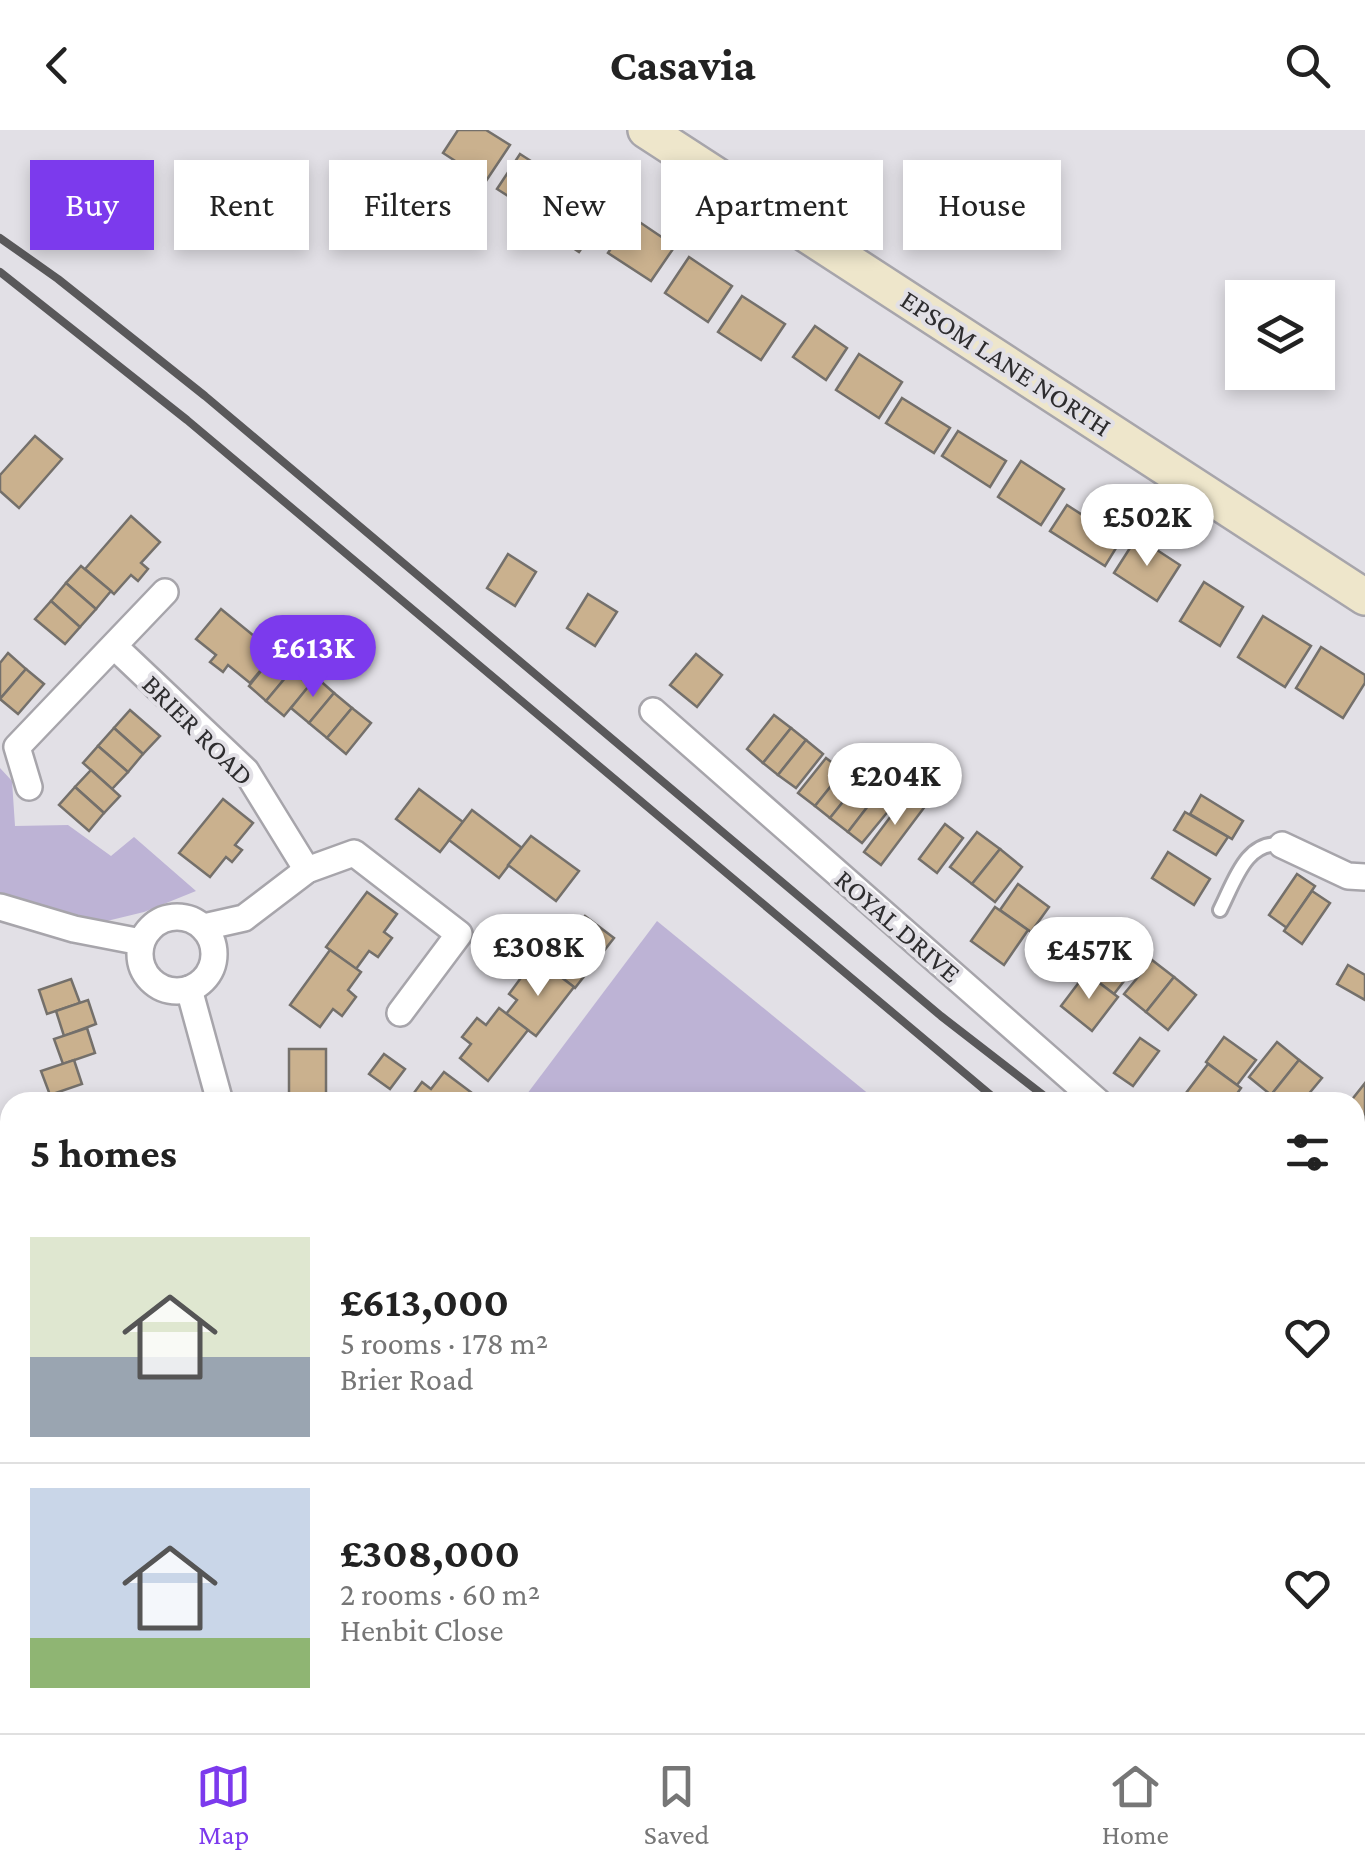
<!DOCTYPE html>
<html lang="en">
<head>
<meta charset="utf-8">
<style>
	:root { --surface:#fff; --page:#f6f6f6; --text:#222; --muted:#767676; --line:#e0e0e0; --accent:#7c3aed }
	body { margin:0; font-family:"Crimson Pro",serif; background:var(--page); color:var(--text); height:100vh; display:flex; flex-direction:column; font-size:38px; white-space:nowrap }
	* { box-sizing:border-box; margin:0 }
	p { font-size:32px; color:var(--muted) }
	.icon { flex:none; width:55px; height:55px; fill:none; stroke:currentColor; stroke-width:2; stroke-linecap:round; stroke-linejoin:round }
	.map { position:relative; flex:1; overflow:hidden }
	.drawer { position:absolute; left:0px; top:962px; width:1365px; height:642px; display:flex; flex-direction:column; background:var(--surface); border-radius:30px 30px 0 0; box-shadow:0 5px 15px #0003 }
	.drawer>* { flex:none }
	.guide { position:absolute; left:30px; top:30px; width:1305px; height:90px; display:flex; gap:20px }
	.buttons { position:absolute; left:1225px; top:150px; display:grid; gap:20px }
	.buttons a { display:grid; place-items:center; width:110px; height:110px; border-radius:0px; background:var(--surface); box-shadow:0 5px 15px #0003; font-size:50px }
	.price { position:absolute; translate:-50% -85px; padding:0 22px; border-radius:35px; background:#fff; color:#222; font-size:32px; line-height:65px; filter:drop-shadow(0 2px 5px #0008) }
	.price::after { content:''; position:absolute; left:50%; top:60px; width:30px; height:22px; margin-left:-15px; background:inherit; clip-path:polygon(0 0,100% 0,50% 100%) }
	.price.current { background:var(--accent); color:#fff }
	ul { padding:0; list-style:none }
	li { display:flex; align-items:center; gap:30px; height:250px; padding:0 30px }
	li+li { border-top:2px solid var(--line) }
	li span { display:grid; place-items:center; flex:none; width:280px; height:200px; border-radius:0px; color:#555 }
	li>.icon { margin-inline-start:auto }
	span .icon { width:120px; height:120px; fill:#fffc; stroke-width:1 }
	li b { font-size:42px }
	h2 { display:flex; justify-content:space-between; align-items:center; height:120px; padding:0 30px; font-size:42px }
	.tag { padding:0 35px; border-radius:0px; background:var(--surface); box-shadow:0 5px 15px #0003; font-size:35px; line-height:90px }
	.tag.current { background:var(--accent); color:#fff }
	header { display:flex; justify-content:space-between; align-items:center; height:130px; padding:0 30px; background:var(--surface); font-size:45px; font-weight:700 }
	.tab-bar { display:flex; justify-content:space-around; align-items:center; height:140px; border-top:2px solid var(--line); background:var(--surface); font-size:28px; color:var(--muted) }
	.tab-bar a { display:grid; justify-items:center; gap:5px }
	.tab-bar .current { color:var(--accent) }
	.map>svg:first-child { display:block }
	.green { fill:#bdb3d5 }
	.building { fill:#cab18e; stroke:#74706b; stroke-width:2.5 }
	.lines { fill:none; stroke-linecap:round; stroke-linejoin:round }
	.lane-casing { stroke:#a7a5ab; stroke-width:18 }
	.street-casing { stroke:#a7a5ab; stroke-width:30 }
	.secondary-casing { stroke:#a7a5ab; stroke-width:40 }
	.lane { stroke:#fff; stroke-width:12 }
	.street { stroke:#fff; stroke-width:25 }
	.secondary { stroke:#eee6cb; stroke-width:35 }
	.rail { stroke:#59585a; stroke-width:8 }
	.labels { text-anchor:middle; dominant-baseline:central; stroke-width:8; stroke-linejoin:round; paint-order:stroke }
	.street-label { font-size:28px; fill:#2e2d2f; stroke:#e2e0e6 }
</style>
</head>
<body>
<header><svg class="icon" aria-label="back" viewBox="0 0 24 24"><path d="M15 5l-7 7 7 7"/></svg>Casavia<svg class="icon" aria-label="search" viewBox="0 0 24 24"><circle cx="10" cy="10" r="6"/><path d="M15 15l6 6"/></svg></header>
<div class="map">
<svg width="1365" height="1603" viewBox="0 0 1365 1603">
	<rect width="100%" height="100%" fill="#e2e0e6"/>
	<!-- green -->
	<g class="green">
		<path d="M 0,638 L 12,651 L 15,696 L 68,695 L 111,726 L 134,707 L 196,761 L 144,782 L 74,799 L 0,777 Z"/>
		<path d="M 657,791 L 876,970 L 874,972 L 521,972 Z"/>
	</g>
	<!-- building -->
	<g class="building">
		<path d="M 458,0 L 486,0 L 510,15 L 486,51 L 443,23 Z"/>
		<path d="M 520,24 L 559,49 L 536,84 L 497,59 Z"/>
		<path d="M 572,56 L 608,80 L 579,122 L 543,98 Z"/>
		<path d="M 632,87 L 675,116 L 651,151 L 608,123 Z"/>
		<path d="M 689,127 L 732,156 L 708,192 L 665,163 Z"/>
		<path d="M 742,166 L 785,194 L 761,230 L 718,202 Z"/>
		<path d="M 815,196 L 847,218 L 826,250 L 793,227 Z"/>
		<path d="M 859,224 L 902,252 L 879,288 L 836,260 Z"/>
		<path d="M 902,268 L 950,298 L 934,323 L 886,293 Z"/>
		<path d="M 958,301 L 1006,331 L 990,357 L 942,326 Z"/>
		<path d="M 35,306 L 62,329 L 19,378 L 0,361 L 0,345 Z"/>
		<path d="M 1021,331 L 1064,359 L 1041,395 L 998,367 Z"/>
		<path d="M 1067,375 L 1121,410 L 1105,436 L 1050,401 Z"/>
		<path d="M 131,386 L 160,412 L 141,433 L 148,439 L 138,451 L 131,445 L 114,464 L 85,439 Z"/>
		<path d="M 1137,407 L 1180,435 L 1157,471 L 1114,443 Z"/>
		<path d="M 508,424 L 536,442 L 515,476 L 487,458 Z"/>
		<path d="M 81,436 L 111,461 L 96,479 L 66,453 Z"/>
		<path d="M 1204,452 L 1243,477 L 1220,516 L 1180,491 Z"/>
		<path d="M 66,453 L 96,479 L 80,497 L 51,471 Z"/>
		<path d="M 588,464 L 617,482 L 595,516 L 567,498 Z"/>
		<path d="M 51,471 L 80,497 L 65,514 L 35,489 Z"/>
		<path d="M 221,479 L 275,523 L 250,553 L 228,535 L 223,542 L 210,532 L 216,525 L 196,509 Z"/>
		<path d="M 1263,486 L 1311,516 L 1285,557 L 1238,527 Z"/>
		<path d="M 1321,517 L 1365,545 L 1365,553 L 1343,588 L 1296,558 Z"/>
		<path d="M 8,523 L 26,539 L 0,569 L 0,533 Z"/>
		<path d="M 696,524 L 722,545 L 697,577 L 670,555 Z"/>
		<path d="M 274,525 L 291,541 L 266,571 L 249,556 Z"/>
		<path d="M 26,539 L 44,554 L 18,584 L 0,569 Z"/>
		<path d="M 291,541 L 310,555 L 284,586 L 266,571 Z"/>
		<path d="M 316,547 L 334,563 L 309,593 L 291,578 Z"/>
		<path d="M 334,563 L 352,578 L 327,608 L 309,593 Z"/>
		<path d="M 352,578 L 371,593 L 346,624 L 327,608 Z"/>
		<path d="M 130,580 L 160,606 L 143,624 L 114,598 Z"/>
		<path d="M 774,585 L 791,598 L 763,633 L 747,619 Z"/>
		<path d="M 114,598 L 143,624 L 128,642 L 98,616 Z"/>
		<path d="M 791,598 L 806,610 L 778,645 L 763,633 Z"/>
		<path d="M 806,610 L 823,624 L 796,658 L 778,645 Z"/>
		<path d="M 98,616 L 128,642 L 112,659 L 83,633 Z"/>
		<path d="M 826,628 L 843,641 L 815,676 L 798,663 Z"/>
		<path d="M 91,640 L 120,666 L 104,683 L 75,657 Z"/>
		<path d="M 843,641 L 858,653 L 830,688 L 815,676 Z"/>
		<path d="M 858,653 L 875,667 L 848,702 L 830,688 Z"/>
		<path d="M 75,657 L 104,683 L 89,701 L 59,675 Z"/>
		<path d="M 419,659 L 463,692 L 440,722 L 396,689 Z"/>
		<path d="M 909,662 L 926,675 L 881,735 L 864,722 Z"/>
		<path d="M 1201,665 L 1243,691 L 1232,709 L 1190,684 Z"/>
		<path d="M 875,667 L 890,679 L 862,713 L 848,702 Z"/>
		<path d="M 223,669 L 253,693 L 235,715 L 242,720 L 232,732 L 226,727 L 210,747 L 179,723 Z"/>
		<path d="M 472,680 L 522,718 L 499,748 L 449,710 Z"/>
		<path d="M 1185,682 L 1228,707 L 1216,725 L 1174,700 Z"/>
		<path d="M 945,694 L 963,708 L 937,743 L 919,729 Z"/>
		<path d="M 977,702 L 1000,719 L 972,754 L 950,737 Z"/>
		<path d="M 531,706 L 579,741 L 556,771 L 508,735 Z"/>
		<path d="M 1000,719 L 1022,737 L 995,772 L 972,754 Z"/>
		<path d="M 1168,722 L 1210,749 L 1194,775 L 1152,748 Z"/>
		<path d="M 1297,744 L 1315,756 L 1287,798 L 1269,785 Z"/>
		<path d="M 1018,754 L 1049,777 L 1031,802 L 1000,780 Z"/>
		<path d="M 1312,761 L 1330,773 L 1302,814 L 1284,801 Z"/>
		<path d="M 367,762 L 397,784 L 384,802 L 392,808 L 378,827 L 369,821 L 356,839 L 326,817 Z"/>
		<path d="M 995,777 L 1028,800 L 1004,835 L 971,811 Z"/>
		<path d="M 585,786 L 614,808 L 575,858 L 547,836 L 558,822 L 549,815 L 563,797 L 572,804 Z"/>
		<path d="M 1104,801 L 1141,829 L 1114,864 L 1084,841 L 1100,819 L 1094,814 Z"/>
		<path d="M 330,820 L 361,842 L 348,860 L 356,867 L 342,886 L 333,879 L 320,897 L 290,875 Z"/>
		<path d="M 1152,830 L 1174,847 L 1146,882 L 1124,864 Z"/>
		<path d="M 545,835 L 574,857 L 536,906 L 506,884 L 517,870 L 509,864 L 523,845 L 531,852 Z"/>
		<path d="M 1348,835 L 1365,845 L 1365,870 L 1337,854 Z"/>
		<path d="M 1086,843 L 1118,867 L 1092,901 L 1061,876 Z"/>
		<path d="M 1174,847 L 1196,865 L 1168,900 L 1146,882 Z"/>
		<path d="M 71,849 L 80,873 L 47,884 L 39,860 Z"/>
		<path d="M 88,870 L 96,894 L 64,906 L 56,881 Z"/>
		<path d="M 499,878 L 528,900 L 488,951 L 460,928 L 471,914 L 462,907 L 477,888 L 486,895 Z"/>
		<path d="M 87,898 L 95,923 L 63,934 L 54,909 Z"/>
		<path d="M 1224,907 L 1256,930 L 1237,955 L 1206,932 Z"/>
		<path d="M 1140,908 L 1159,921 L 1133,956 L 1114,943 Z"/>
		<path d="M 1277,912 L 1299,930 L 1271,965 L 1249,947 Z"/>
		<rect x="289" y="919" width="37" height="53"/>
		<path d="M 384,924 L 405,939 L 390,959 L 369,944 Z"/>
		<path d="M 74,930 L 82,954 L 50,965 L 41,941 Z"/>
		<path d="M 1299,930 L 1322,948 L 1302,972 L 1281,972 L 1271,965 Z"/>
		<path d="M 1208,934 L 1241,958 L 1231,972 L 1191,972 L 1183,967 Z"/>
		<path d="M 444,942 L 472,963 L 465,972 L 408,971 L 422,952 L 431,959 Z"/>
		<path d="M 1365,953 L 1365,999 L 1355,992 L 1355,972 L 1350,972 Z"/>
		<path d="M 1355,992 L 1365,999 L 1365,1025 L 1355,1038 Z"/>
		<path d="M 10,1102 L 10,1127 L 0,1129 L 0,1103 Z"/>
		<path d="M 0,1365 L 10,1372 L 10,1386 L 0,1401 Z"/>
		<path d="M 10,1386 L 10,1422 L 0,1415 L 0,1401 Z"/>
		<path d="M 1355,1499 L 1365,1506 L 1365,1526 L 1355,1540 Z"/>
	</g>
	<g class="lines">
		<!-- lane casing -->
		<g class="lane-casing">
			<g id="lane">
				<path d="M 1220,780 C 1234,753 1246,709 1282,715"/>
				<path d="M 0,1307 L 10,1294"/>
			</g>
		</g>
		<!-- street casing -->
		<g class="street-casing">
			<g id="street">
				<path d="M 115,517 L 246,641 L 307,740"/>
				<path d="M 653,581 L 1098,972"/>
				<path d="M 29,657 L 17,617 L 165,462"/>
				<path d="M 1282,715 L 1348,746 L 1365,747"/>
				<path d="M 0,777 L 74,799 L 141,812"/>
				<circle cx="177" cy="824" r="37"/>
				<path d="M 204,797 L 244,788 L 307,740 L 354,723 L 459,804 L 400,883"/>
				<path d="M 189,859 L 220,972"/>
				<path d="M 1355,1074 L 1365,1073"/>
				<path d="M 0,1075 L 10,1078"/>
				<path d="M 0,1538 L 10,1551"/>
				<path d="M 51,1595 L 62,1603"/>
				<path d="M 1153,1595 L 1180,1603"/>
				<path d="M 1313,1595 L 1321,1603"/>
				<path d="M 120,1603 L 125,1595"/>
				<path d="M 270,1603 L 275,1595"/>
				<path d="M 669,1603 L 671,1595"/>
				<path d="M 801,1603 L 818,1595"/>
			</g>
		</g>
		<!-- secondary casing -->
		<g class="secondary-casing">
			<path id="secondary" d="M 646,0 L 1365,467"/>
		</g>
		<!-- lane -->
		<use href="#lane" class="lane"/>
		<!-- street -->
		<use href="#street" class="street"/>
		<!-- secondary -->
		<use href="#secondary" class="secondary"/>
		<!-- rail -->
		<g class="rail">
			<path d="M 0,108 L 58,149 L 205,266 L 941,886 L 1052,972"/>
			<path d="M 0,142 L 187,290 L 999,972"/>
			<path d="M 1355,1189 L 1365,1195"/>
		</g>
	</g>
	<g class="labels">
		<!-- street labels -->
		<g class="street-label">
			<text transform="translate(1006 233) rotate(33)">EPSOM LANE NORTH</text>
			<text transform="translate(198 600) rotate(45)">BRIER ROAD</text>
			<text transform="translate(898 796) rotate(41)">ROYAL DRIVE</text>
		</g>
	</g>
</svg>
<div class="buttons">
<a><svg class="icon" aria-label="layers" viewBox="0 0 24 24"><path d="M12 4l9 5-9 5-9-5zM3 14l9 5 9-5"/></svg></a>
</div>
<b class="price" style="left:1147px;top:439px">£502K</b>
<b class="price current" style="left:313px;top:570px">£613K</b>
<b class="price" style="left:895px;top:698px">£204K</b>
<b class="price" style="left:538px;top:869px">£308K</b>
<b class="price" style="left:1089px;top:872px">£457K</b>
<div class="guide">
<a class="tag current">Buy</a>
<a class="tag">Rent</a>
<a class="tag">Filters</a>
<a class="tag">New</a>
<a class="tag">Apartment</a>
<a class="tag">House</a>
</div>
<section class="drawer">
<h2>5 homes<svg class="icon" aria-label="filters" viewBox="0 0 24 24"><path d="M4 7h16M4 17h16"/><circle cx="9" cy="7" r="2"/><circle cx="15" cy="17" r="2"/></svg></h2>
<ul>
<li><span style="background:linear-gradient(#dfe7d0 60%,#9aa5b1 0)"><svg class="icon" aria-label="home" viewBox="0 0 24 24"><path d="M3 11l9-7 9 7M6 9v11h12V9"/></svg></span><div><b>£613,000</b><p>5 rooms · 178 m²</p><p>Brier Road</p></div><svg class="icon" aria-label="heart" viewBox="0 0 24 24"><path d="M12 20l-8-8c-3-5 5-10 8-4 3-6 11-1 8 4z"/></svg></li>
<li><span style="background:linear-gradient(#c9d6e8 75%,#8fb573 0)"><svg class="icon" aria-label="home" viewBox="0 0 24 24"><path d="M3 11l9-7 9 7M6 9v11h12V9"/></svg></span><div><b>£308,000</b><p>2 rooms · 60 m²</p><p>Henbit Close</p></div><svg class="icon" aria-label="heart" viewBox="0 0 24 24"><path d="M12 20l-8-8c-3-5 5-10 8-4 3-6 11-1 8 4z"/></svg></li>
</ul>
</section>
</div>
<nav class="tab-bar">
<a class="current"><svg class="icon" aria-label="map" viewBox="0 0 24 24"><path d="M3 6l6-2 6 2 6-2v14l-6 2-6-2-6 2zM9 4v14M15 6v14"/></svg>Map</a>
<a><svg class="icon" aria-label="saved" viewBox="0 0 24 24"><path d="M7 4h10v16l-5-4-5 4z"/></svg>Saved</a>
<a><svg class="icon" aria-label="home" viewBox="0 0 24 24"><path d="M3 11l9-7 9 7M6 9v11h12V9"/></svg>Home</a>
</nav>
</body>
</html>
